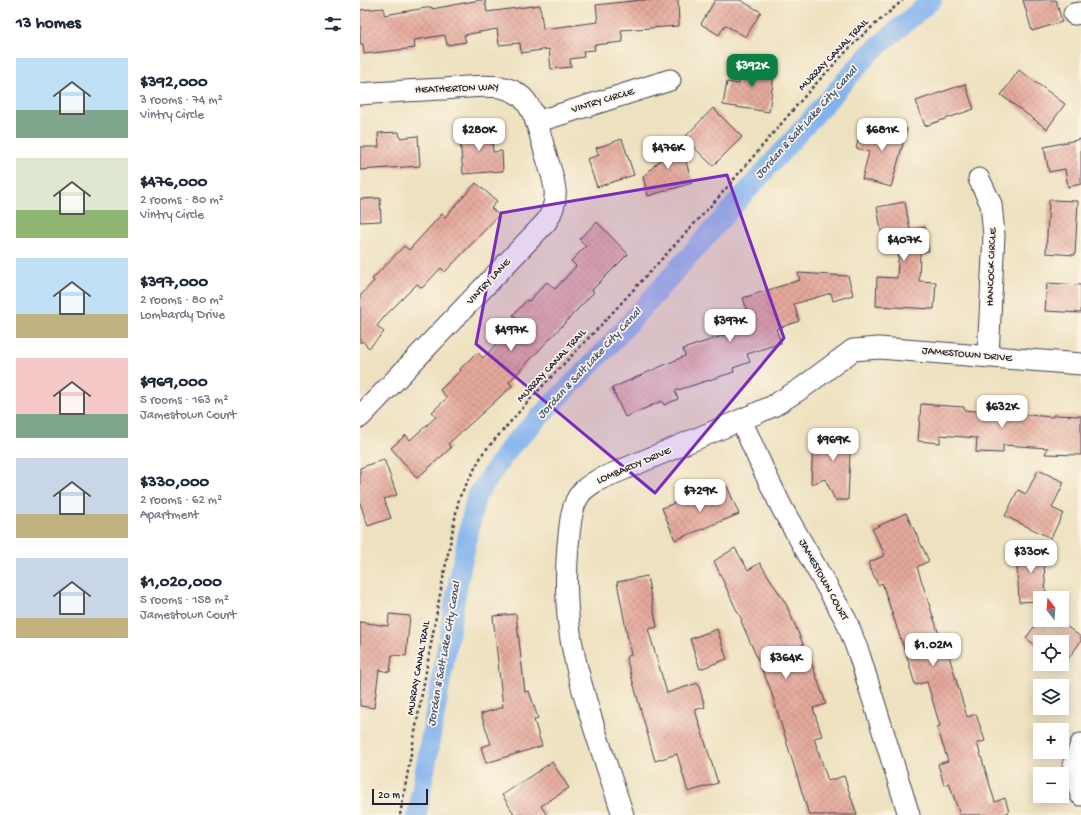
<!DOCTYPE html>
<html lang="en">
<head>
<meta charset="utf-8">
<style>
	:root { --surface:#fff; --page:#f2f2f3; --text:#1f2937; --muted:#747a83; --accent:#0b8043 }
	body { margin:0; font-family:"Gochi Hand",sans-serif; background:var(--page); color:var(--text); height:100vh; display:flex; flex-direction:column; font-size:15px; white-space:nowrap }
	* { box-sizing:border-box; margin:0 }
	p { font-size:13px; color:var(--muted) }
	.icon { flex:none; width:22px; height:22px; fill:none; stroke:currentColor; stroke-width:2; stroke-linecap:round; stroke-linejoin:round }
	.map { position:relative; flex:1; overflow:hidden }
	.details { display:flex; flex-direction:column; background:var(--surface); width:360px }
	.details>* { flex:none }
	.needle { width:26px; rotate:343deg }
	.controls { position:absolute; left:673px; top:591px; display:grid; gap:8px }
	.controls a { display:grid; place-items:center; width:36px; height:36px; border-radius:0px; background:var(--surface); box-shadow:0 2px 10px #0003; font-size:20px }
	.scale { position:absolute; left:12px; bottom:10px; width:56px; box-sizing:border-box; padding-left:4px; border:2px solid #22223b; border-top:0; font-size:11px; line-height:14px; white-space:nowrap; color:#22223b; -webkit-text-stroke:3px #fcf5e5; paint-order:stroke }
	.price { position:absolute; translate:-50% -34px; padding:0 9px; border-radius:8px; background:#fff; color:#222; font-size:13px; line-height:26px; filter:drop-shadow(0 1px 2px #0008) }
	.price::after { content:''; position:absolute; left:50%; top:24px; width:12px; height:9px; margin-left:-6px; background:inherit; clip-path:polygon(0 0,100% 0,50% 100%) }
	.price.selected { background:var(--accent); color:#fff }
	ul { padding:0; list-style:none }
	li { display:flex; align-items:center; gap:12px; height:100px; padding:0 16px }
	li span { display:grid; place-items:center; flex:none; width:112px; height:80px; border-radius:0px; color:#555 }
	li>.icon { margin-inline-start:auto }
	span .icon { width:48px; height:48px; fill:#fffc; stroke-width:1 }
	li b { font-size:17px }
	h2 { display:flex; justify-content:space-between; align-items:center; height:48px; padding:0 16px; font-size:17px }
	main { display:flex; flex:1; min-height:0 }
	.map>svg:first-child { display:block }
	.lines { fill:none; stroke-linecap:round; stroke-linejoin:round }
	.canal { stroke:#82b3ee; stroke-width:20 }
	.building { fill:url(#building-cross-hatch) }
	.minor-casing { stroke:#413f4f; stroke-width:23 }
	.path { stroke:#413f4f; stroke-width:2.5; stroke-dasharray:3 3; stroke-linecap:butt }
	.minor { stroke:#fff; stroke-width:21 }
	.marked { fill:#7b2cbf; fill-opacity:0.2; stroke:#7b2cbf; stroke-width:3; stroke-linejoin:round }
	.labels { text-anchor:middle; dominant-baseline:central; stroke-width:3.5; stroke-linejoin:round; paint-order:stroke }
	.street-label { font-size:11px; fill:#22223b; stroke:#fcf5e5 }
	.water-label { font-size:12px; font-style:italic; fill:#44557a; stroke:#fcf5e5 }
</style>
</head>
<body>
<main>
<section class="details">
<h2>13 homes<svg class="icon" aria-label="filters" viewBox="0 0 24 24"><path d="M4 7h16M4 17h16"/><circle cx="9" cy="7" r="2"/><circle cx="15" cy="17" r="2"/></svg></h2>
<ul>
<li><span style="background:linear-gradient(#bfe0f5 65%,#7fa58c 0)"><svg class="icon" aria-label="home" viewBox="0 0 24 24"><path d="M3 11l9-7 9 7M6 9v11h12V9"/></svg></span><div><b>$392,000</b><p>3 rooms · 74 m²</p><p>Vintry Circle</p></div></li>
<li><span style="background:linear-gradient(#dfe7d0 65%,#8fb573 0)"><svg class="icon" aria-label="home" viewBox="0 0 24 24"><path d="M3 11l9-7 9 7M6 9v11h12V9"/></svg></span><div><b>$476,000</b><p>2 rooms · 80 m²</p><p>Vintry Circle</p></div></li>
<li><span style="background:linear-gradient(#bfe0f5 70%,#c2b280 0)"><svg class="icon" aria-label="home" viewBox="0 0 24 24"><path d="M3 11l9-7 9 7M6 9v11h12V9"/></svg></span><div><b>$397,000</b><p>2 rooms · 80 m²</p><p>Lombardy Drive</p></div></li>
<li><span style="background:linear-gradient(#f6c9c9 70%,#7fa58c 0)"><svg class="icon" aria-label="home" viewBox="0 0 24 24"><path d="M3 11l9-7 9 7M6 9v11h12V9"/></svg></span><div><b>$969,000</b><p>5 rooms · 163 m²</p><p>Jamestown Court</p></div></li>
<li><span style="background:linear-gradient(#c9d6e8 70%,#c2b280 0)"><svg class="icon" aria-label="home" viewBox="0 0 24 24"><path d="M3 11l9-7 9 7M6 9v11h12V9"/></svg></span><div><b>$330,000</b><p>2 rooms · 62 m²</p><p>Apartment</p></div></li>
<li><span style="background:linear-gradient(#c9d6e8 75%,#c2b280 0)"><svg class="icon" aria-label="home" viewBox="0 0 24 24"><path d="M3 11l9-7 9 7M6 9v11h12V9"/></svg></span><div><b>$1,020,000</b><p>5 rooms · 158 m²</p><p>Jamestown Court</p></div></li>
</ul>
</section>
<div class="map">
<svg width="721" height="815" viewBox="0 0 721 815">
	<defs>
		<pattern id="building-cross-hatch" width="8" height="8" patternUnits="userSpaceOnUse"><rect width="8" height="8" fill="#e4a89b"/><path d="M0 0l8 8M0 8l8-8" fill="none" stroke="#c39086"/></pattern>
	</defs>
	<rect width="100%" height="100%" fill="#fcf5e5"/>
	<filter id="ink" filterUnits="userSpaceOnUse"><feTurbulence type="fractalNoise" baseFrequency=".025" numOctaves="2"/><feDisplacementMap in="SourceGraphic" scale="8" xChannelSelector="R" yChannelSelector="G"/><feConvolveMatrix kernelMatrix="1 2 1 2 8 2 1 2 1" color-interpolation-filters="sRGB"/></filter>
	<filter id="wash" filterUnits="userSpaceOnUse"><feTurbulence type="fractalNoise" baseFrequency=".012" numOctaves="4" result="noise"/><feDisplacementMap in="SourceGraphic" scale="16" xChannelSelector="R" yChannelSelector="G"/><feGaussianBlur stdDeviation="0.9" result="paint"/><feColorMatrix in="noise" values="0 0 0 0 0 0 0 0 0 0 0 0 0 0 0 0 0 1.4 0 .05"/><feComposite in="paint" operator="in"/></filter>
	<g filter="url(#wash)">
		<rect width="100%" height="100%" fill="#eee1c0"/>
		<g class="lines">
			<!-- canal -->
			<path class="canal" d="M 57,815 L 99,578 L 116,497 L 150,447 L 247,348 L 510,53 L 572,0"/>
		</g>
		<g id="blocks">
			<!-- building -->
			<g class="building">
				<path d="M 120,0 L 125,0 L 127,12 L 180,5 L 183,29 L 238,22 L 236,5 L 282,0 L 318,0 L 319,26 L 261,30 L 263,42 L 234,45 L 235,50 L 223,51 L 224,57 L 210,59 L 211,67 L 191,69 L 189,49 L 161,53 L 160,43 L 139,45 L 137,29 L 104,35 L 106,42 L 87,45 L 85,35 L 54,40 L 55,48 L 4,54 L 3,44 L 0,44 L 0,10 L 24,8 L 24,15 L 72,7 L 72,9 Z"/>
				<path d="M 355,0 L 380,0 L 401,12 L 386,37 L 365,25 L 359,35 L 341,24 Z"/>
				<path d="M 663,0 L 696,0 L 702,22 L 672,31 Z"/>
				<path d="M 382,62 L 415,67 L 409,112 L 363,105 L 367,82 L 379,84 Z"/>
				<path d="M 659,70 L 705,104 L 687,129 L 641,95 Z"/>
				<path d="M 605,84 L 614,109 L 565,126 L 556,101 Z"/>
				<path d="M 353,108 L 382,137 L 353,166 L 324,138 Z"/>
				<path d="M 519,121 L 547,129 L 531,187 L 502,179 L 509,152 L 496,148 L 502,127 L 517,131 Z"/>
				<path d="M 124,126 L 125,138 L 132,138 L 133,152 L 142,151 L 143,171 L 103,174 L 99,128 Z"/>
				<path d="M 39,132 L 40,138 L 58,136 L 60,166 L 0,170 L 0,147 L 19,147 L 18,133 Z"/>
				<path d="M 262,139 L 274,175 L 237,187 L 227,159 L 239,155 L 236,148 Z"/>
				<path d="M 721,139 L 721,184 L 708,187 L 705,169 L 689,172 L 684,147 Z"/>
				<path d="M 320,140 L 332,183 L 288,196 L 283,177 L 303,157 L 300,145 Z"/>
				<path d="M 116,183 L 137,201 L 131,208 L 139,215 L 85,272 L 81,268 L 62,288 L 57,284 L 25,316 L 17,326 L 24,332 L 9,348 L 2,341 L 0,343 L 0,296 L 14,281 L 12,279 L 44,246 L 49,250 L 82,214 L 85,217 Z"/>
				<path d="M 20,198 L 21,221 L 0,222 L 0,199 Z"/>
				<path d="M 689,200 L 718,201 L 715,255 L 686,253 Z"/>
				<path d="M 545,202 L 550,230 L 565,227 L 569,251 L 560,253 L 559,281 L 576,282 L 574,309 L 516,306 L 517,277 L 537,278 L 539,245 L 524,247 L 517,207 Z"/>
				<path d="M 237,222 L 268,254 L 232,290 L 234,292 L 149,382 L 152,386 L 88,444 L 91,448 L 57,478 L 31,448 L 46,435 L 50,440 L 76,417 L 72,412 L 87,398 L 80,390 L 101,370 L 100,369 L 117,352 L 123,358 L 159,321 L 153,315 L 167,300 L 169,301 L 187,282 L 195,289 L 216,266 L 211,261 L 226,246 L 219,239 Z"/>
				<path d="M 438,273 L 488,276 L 493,295 L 473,301 L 471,293 L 434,304 L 439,321 L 416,329 L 421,343 L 387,354 L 390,362 L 373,368 L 374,372 L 315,391 L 318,399 L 304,405 L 302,401 L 265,417 L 252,388 L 325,356 L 323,349 L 392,326 L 383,298 L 440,280 Z"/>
				<path d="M 687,283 L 721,285 L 721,313 L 685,311 Z"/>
				<path d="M 561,404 L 604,407 L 604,410 L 693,417 L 693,415 L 721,416 L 721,455 L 685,454 L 688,448 L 643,445 L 643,453 L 616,452 L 617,438 L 580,435 L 580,443 L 558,441 Z"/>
				<path d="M 467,429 L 491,430 L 488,500 L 475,500 L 465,479 L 451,484 L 453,440 L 466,440 Z"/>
				<path d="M 24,459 L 37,495 L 24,499 L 31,518 L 8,526 L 0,503 L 0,468 Z"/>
				<path d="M 678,470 L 704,482 L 692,508 L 703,513 L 691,538 L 645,516 L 658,490 L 666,494 Z"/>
				<path d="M 367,486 L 379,514 L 315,540 L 302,508 L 325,499 L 326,503 Z"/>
				<path d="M 546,513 L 569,561 L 557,567 L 584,650 L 587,649 L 607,717 L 616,714 L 625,741 L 617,743 L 635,802 L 645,798 L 649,812 L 641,815 L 600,815 L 589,783 L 584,785 L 578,764 L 588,761 L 577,727 L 580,726 L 567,682 L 555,685 L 545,649 L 544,649 L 522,583 L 518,585 L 508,563 L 525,555 L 512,529 Z"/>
				<path d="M 683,546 L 686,598 L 680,598 L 680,601 L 659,602 L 656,548 Z"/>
				<path d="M 375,548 L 388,570 L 400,563 L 426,604 L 454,670 L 466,704 L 453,708 L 462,736 L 454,738 L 468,781 L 484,776 L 497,815 L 449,815 L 410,688 L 381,621 L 382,620 L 376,609 L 354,561 Z"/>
				<path d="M 287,576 L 297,627 L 288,629 L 307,693 L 338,683 L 345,707 L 335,710 L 358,783 L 328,792 L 317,754 L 295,761 L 266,657 L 271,655 L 257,582 Z"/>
				<path d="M 29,614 L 50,616 L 46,656 L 32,655 L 30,672 L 19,670 L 14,708 L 0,706 L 0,622 L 28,626 Z"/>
				<path d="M 156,614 L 165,692 L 169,691 L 178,718 L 174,720 L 182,746 L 126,763 L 121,747 L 131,744 L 121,714 L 143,707 L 133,616 Z"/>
				<path d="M 679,620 L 698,620 L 721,637 L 721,641 L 703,666 L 701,664 L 702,642 L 680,642 L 680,649 L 666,638 Z"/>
				<path d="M 357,629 L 367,659 L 340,669 L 330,639 Z"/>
				<path d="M 192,762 L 209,788 L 181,806 L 187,815 L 155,815 L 142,795 Z"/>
			</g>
		</g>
	</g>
	<g filter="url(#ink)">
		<use href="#blocks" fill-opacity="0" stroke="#413f4f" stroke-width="1"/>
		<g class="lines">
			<!-- minor casing -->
			<g class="minor-casing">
				<g id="minor">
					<path d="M 714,14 L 721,13"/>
					<path d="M 0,94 C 28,92 57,90 85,89 C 103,87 122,85 140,87 C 147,88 156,92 162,97 C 176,111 180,136 186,155 C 194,181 202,198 186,222 L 0,417"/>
					<path d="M 176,122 L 310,80"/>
					<path d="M 619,179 L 631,204 L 634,235 L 628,357"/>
					<path d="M 381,420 L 403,469 L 423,510 L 486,620 L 499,654 L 549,815"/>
					<path d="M 721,744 L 713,766 L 721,795"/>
					<path d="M 263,815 C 246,762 226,709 214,655 C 206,619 205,581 208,545 C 210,529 210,506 221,493 C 226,487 232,484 238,480 L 381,420 L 413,406 L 442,388 L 493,350 L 519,348 L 721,364"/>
				</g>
			</g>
			<!-- path -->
			<path class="path" d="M 40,815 L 81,589 L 99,498 L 123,453 L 174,395 L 241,325 L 357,199 L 450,90 L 496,41 L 543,0"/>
			<!-- minor -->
			<use href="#minor" class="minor"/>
		</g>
	</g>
	<!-- marked area -->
	<path class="marked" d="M 367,175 L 424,338 L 295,493 L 116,344 L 141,213 Z"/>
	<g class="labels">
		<!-- street labels -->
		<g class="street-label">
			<text transform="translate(474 55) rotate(-46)">MURRAY CANAL TRAIL</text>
			<text transform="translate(97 89) rotate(-2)">HEATHERTON WAY</text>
			<text transform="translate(243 101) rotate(-17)">VINTRY CIRCLE</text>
			<text transform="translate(632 267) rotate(-88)">HANCOCK CIRCLE</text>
			<text transform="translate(129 282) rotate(-47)">VINTRY LANE</text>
			<text transform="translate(607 355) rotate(5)">JAMESTOWN DRIVE</text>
			<text transform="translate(192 366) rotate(-47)">MURRAY CANAL TRAIL</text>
			<text transform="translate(274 466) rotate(-23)">LOMBARDY DRIVE</text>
			<text transform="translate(463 580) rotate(61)">JAMESTOWN COURT</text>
			<text transform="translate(59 668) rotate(-80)">MURRAY CANAL TRAIL</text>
		</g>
		<!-- water labels -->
		<g class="water-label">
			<text transform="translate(447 123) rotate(-48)">Jordan &amp; Salt Lake City Canal</text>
			<text transform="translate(230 364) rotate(-47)">Jordan &amp; Salt Lake City Canal</text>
			<text transform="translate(85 654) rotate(-80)">Jordan &amp; Salt Lake City Canal</text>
		</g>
	</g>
</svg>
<div class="controls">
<a><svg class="needle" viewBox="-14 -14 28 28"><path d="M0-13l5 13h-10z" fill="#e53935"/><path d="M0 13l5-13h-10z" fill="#747a83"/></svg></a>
<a><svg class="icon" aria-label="locate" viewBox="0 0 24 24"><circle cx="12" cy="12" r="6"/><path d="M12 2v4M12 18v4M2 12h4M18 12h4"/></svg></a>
<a><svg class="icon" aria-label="layers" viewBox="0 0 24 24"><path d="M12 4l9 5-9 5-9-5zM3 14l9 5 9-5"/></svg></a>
<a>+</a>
<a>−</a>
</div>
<div class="scale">20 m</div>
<b class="price selected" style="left:392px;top:88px">$392K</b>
<b class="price" style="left:119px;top:152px">$280K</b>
<b class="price" style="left:522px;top:152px">$681K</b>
<b class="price" style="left:308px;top:170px">$476K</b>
<b class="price" style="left:544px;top:262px">$407K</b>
<b class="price" style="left:370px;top:343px">$397K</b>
<b class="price" style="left:151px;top:352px">$497K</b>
<b class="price" style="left:642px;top:429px">$632K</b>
<b class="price" style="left:473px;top:462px">$969K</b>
<b class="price" style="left:340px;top:513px">$729K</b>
<b class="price" style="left:671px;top:574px">$330K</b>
<b class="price" style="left:573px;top:667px">$1.02M</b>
<b class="price" style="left:426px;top:680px">$364K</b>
</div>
</main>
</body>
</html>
